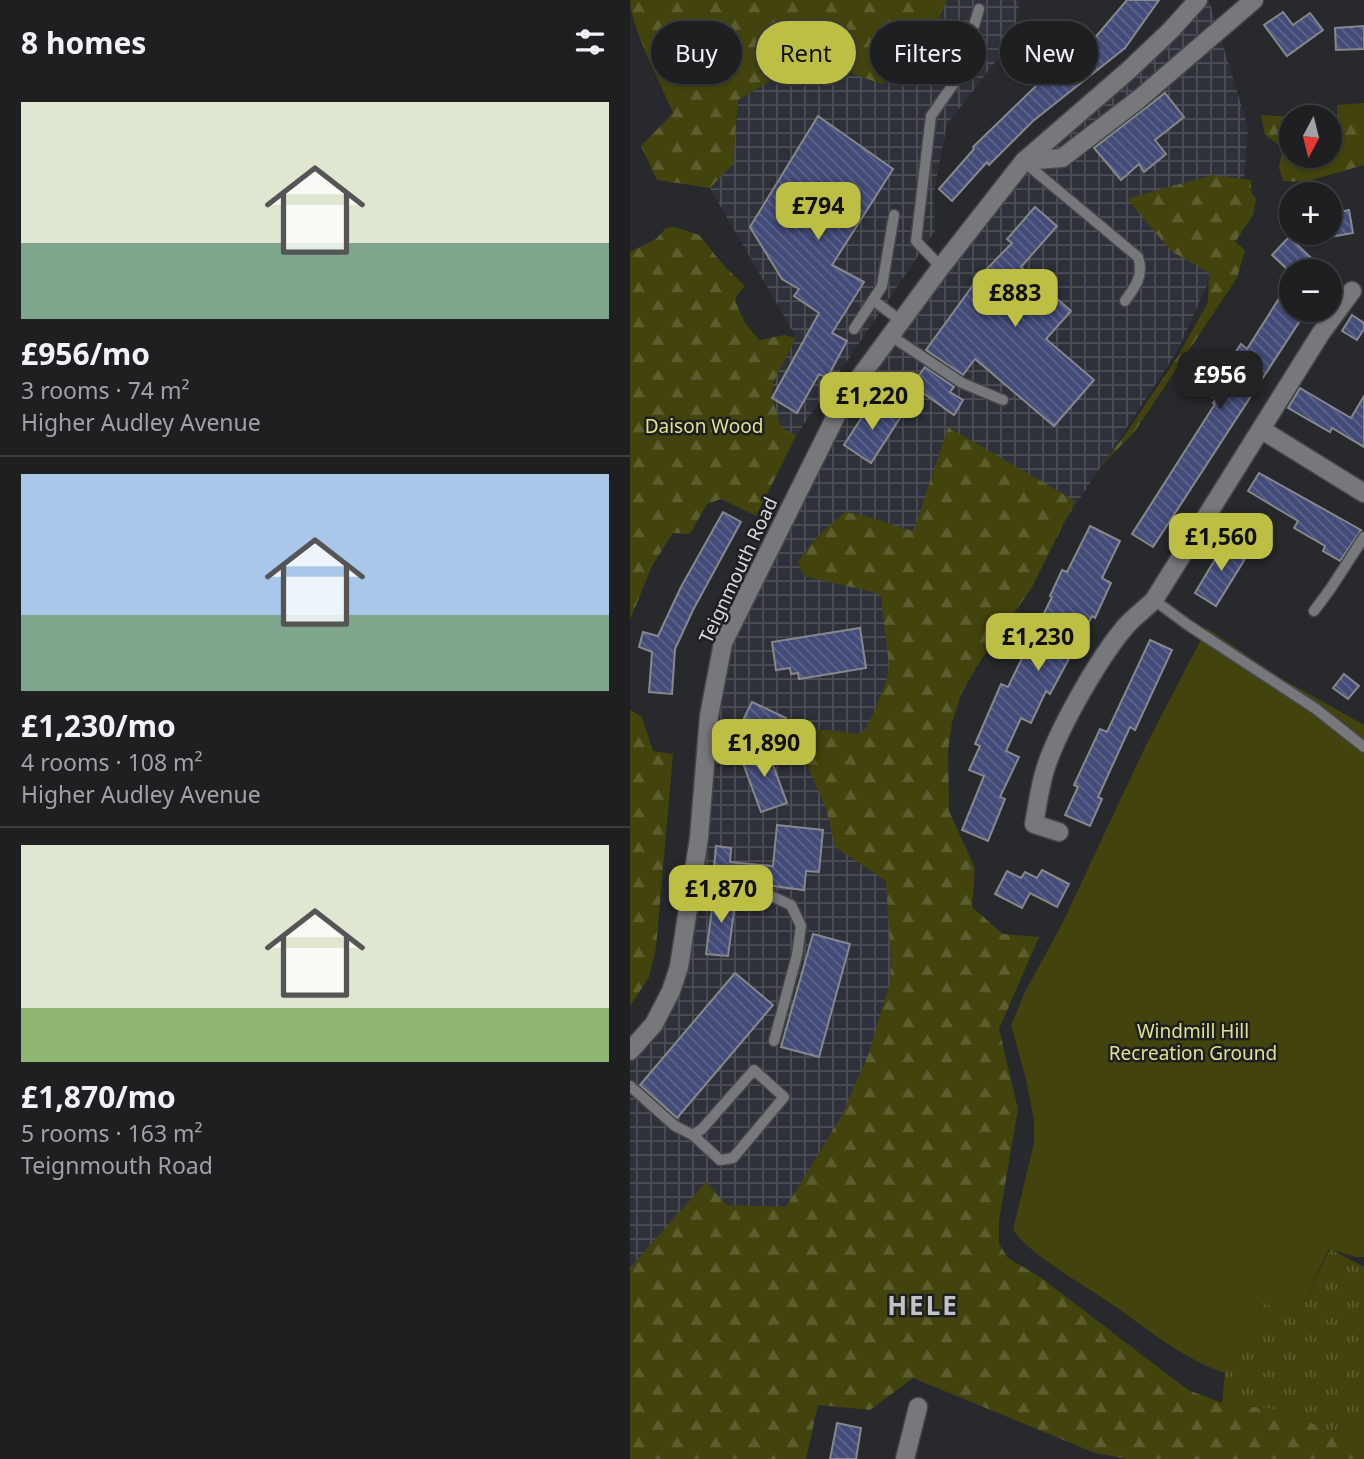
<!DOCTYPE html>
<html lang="en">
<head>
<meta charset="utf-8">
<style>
	:root { --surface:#1e1f21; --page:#26272a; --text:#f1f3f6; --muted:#a1a2a5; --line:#3c3d3f; --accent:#bcbf44 }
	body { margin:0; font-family:"Noto Sans",sans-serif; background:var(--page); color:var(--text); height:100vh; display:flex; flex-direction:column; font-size:26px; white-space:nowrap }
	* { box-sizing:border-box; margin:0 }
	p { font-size:23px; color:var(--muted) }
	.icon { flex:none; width:38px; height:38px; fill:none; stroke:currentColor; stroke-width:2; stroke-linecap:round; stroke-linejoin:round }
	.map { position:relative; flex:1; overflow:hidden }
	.drawer { display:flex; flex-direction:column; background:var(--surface); width:630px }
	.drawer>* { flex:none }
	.hud { position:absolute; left:21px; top:21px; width:607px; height:63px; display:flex; gap:14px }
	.needle { width:46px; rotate:187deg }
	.buttons { position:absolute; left:649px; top:105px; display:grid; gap:14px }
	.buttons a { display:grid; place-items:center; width:63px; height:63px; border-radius:50%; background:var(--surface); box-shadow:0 2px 5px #0004,0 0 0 2px var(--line); font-size:35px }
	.price { position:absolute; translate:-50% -60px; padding:0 16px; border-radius:14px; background:var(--accent); color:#111; font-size:23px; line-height:46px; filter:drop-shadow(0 2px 4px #0008) }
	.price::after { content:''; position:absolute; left:50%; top:42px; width:21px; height:16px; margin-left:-10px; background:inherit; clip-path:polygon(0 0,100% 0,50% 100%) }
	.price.active { background:#222; color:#fff }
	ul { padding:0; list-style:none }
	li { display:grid; align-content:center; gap:14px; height:371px; padding:0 21px }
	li+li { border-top:2px solid var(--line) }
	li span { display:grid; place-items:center; height:217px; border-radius:0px; color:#555 }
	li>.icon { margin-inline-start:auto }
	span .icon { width:126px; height:126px; fill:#fffc; stroke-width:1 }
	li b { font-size:30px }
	h2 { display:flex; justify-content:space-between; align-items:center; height:84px; padding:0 21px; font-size:30px }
	.chip { padding:0 24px; border-radius:32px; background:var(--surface); box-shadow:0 2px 5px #0004,0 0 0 2px var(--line); font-size:24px; line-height:63px }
	.chip.active { background:var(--accent); color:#111 }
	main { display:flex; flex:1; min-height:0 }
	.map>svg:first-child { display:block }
	.industrial { fill:url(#industrial-grid) }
	.grass { fill:url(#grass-tufts) }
	.forest { fill:url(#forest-firs) }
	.green { fill:#42430d }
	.building { fill:url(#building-back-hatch); stroke:#87888c; stroke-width:2 }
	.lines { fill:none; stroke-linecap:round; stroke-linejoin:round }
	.service-casing { stroke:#454649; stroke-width:13 }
	.minor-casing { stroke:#454649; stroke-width:21 }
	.tertiary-casing { stroke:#454649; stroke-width:21 }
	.service { stroke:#77787b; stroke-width:10 }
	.minor { stroke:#77787b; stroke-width:18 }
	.tertiary { stroke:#77787b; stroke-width:18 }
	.labels { text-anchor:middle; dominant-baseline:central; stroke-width:5; stroke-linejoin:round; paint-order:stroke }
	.park-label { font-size:19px; fill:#dee38e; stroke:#1f1f22 }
	.street-label { font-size:19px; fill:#dadbdd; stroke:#1f1f22 }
	.district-label { font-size:26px; font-weight:bold; letter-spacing:2px; fill:#c2c3c7; stroke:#1f1f22 }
</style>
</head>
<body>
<main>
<section class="drawer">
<h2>8 homes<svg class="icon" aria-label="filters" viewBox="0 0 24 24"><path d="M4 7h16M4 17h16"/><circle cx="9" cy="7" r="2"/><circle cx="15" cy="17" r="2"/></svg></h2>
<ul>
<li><span style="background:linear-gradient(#dfe7d0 65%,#7fa58c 0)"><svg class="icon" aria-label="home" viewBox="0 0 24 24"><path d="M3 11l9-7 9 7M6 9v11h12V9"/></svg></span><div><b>£956/mo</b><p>3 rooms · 74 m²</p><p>Higher Audley Avenue</p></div></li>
<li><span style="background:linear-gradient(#a9c7e8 65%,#7fa58c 0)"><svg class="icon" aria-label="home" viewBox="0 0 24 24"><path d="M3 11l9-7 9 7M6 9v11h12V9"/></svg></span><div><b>£1,230/mo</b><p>4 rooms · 108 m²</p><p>Higher Audley Avenue</p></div></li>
<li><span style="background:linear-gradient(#dfe7d0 75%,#8fb573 0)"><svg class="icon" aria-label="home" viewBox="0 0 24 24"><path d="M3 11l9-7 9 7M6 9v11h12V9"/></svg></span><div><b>£1,870/mo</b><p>5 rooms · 163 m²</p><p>Teignmouth Road</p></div></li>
</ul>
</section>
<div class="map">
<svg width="734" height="1459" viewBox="0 0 734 1459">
	<defs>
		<pattern id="industrial-grid" width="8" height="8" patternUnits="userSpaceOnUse" patternTransform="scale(1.75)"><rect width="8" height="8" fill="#2e3139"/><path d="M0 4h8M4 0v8" fill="none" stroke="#4c4e55"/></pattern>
		<pattern id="grass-tufts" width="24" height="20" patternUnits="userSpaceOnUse" patternTransform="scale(1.75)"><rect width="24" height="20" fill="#42430d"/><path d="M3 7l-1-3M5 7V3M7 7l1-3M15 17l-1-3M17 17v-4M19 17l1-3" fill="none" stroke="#5d5e30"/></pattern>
		<pattern id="forest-firs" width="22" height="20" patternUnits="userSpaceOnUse" patternTransform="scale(1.75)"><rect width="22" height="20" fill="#42430d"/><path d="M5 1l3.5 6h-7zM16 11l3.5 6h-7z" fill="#5d5e30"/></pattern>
		<pattern id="building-back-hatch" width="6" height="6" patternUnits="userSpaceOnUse" patternTransform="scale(1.75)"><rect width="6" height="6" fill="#434b79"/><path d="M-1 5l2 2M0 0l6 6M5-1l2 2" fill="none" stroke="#5e648c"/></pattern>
	</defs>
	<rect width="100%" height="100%" fill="#28292c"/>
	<!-- industrial -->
	<g class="industrial">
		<path d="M 317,0 L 390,0 L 383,39 L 317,124 L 303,196 L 305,231 L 166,436 L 151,427 L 142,398 L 143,383 L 166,337 L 80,188 L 103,164 L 108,100 L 180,58 L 251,84 L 283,73 Z"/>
		<path d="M 568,0 L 579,0 L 618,127 L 612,206 L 548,350 L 401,572 L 308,734 L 246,1057 L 159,1218 L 0,1418 L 0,1051 L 41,991 L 93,643 L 216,396 L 394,161 Z"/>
	</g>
	<!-- grass -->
	<path class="grass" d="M 700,1249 L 734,1267 L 734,1434 L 698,1431 L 655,1411 L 592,1403 L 595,1373 L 607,1357 L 633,1302 L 667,1318 Z"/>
	<!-- forest -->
	<g class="forest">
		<path d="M 0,0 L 317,0 L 284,73 L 251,84 L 180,58 L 108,100 L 103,164 L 80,188 L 27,180 L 11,146 L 43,113 C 32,86 0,26 0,0 Z"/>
		<path d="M 734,103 L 734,165 L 674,182 L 653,181 L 649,167 L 653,148 L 635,135 L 631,115 L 664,117 L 662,117 L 662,156 L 700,156 L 700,118 L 707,117 L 707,105 Z"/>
		<path d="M 582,175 L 621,180 L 621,192 L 626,199 L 623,215 L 605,242 L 615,250 L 607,278 L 505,431 L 470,467 L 495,435 L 548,356 L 578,302 L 579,273 L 541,251 L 498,200 L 499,198 Z"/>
		<path d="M 45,227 L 69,235 L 95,267 L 115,286 L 107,295 L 105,301 L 115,323 L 129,340 L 154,335 L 166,338 L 143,383 L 142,398 L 151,427 L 166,436 L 126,516 L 91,499 L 77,504 L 60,534 L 43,533 L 22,566 L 0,620 L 0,252 L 26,239 L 36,228 Z"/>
		<path d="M 318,427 L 445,501 L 401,589 L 348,664 L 331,694 L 322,723 L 318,750 L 319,811 L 345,868 L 342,907 L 373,934 L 409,937 L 369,1029 L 388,1109 L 369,1220 L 369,1244 L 378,1258 L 410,1277 L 558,1390 L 592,1403 L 656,1411 L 698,1431 L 734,1434 L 734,1459 L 498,1459 L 465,1453 L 283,1378 L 240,1410 L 188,1405 L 176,1459 L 0,1459 L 0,1268 L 76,1182 L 96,1205 L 156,1207 L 211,1117 L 239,1053 L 260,982 L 261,960 L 256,881 L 205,847 C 202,833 199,818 194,804 C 186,783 175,765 170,743 L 176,730 L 200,730 L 228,734 L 236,728 L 244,712 L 256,682 L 259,666 L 252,605 L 251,596 L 247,593 L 177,577 L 171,572 L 168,561 L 189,535 L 215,512 L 232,515 L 282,531 L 286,524 Z"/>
		<path d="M 0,710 L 12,717 L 23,751 L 43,754 L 26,948 L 19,977 L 0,1006 Z"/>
	</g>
	<!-- green -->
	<path class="green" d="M 577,628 L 649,677 L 734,725 L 734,1257 L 726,1257 L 699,1249 L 667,1318 L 633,1302 L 607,1357 L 595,1373 C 552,1359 514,1326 477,1301 C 449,1282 402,1256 383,1230 L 404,1143 L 404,1121 L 396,1079 L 381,1025 L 395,992 L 433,922 L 515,747 Z"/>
	<!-- building -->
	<g class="building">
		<path d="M 497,0 L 529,0 L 495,48 L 403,121 L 359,165 L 357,162 L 322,201 L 309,189 L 344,149 L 343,147 L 409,83 L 463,40 Z"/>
		<path d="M 653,12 L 663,25 L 680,13 L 693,30 L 657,56 L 634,25 Z"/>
		<path d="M 734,26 L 734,49 L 706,50 L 705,28 Z"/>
		<path d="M 535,93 L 554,117 L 525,140 L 536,154 L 514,172 L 509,164 L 491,180 L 464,148 Z"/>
		<path d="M 188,116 L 263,169 L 202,265 L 234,282 L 202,333 L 217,341 L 197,378 L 189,374 L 167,413 L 142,398 L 189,313 L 164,296 L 169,289 L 152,279 L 120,227 Z"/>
		<path d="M 405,207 L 427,226 L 391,267 L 441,311 L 416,339 L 464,380 L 424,426 L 345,359 L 333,375 L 296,350 L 349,277 L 382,243 L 377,239 Z"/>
		<path d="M 719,210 L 723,233 L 700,237 L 700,214 Z"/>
		<path d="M 659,237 L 695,271 L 659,271 L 642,255 Z"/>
		<path d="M 662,278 L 662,310 L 677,310 L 523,547 L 502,534 L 585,404 L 583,403 L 586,399 L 549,377 L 560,361 L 587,379 L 611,344 L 617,349 Z"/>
		<path d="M 722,315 L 734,323 L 734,329 L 727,340 L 712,331 Z"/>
		<path d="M 295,367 L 324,387 L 320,392 L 333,400 L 324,415 L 282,385 Z"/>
		<path d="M 670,388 L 721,418 L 734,396 L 734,447 L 702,428 L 700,432 L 658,408 Z"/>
		<path d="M 243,400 L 270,418 L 241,463 L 214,445 Z"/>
		<path d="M 629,473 L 731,530 L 710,561 L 693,551 L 695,546 L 664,528 L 668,521 L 618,491 Z"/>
		<path d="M 93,512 L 111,522 L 63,610 L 45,649 L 42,694 L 19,692 L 22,652 L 9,647 L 13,632 L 28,636 L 51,587 Z"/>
		<path d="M 460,526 L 490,541 L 472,578 L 481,583 L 465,618 L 462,616 L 420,694 L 416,691 L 401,723 L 391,718 L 376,751 L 389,757 L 370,797 L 375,799 L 358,841 L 332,830 L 354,776 L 339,770 L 350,746 L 345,744 L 371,684 L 378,687 L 422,597 L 420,596 L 432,570 L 437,572 Z"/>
		<path d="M 596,541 L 618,554 L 586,606 L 565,593 Z"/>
		<path d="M 230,628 L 236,668 L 169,679 L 168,673 L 161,674 L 160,668 L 146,670 L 142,642 Z"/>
		<path d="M 520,640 L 542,650 L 505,730 L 500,727 L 468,797 L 472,799 L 460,826 L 435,815 L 448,787 L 444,785 L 470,729 L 477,732 Z"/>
		<path d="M 714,674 L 729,686 L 718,699 L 703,688 Z"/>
		<path d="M 122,702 L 156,718 L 148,735 L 114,718 Z"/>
		<path d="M 136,746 L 157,803 L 131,812 L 110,755 Z"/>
		<path d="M 147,825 L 193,830 L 189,872 L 176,871 L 174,890 L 83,878 L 86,846 L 101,848 L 100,862 L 143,866 Z"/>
		<path d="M 412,870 L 439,884 L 427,907 L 400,893 L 392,908 L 365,894 L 377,871 L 391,878 L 395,872 L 407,878 Z"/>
		<path d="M 84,893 L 106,897 L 98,956 L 76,954 Z"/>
		<path d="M 183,934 L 220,944 L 189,1057 L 151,1047 Z"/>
		<path d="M 105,973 L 143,1005 L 47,1118 L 10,1085 Z"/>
		<path d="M 207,1423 L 231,1428 L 226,1459 L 200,1459 Z"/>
	</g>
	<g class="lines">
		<!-- service casing -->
		<g class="service-casing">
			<g id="service">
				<path d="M 394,162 L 508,257 C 514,275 506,286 495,301"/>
				<path d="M 311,267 L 286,241 L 301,116 L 329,76 L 349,9"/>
				<path d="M 243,300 L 271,321"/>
				<path d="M 224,329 L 252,286 L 264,215"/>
				<path d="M 261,336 L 332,383 L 373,400"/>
				<path d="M 524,600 L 558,625 L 686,709 L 734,747"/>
				<path d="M 684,611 L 701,588 L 734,537"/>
				<path d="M 63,885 L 86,886 L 139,895 L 161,905 L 171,926 L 167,955 L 144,1041"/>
				<path d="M 0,1086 L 45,1126 L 63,1135 L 90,1160 L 103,1158 L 154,1097 L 124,1070 L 72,1129 L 63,1135"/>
			</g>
		</g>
		<!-- minor casing -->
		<g class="minor-casing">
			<g id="minor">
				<path d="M 394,161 L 432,158 L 509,99 L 624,0"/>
				<path d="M 632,430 L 734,493"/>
				<path d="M 429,832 L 404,824 C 408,803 410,782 418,761 C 432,723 470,656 496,626 C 504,617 515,609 524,600 L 691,333 L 722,291"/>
				<path d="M 275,1459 L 288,1407"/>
			</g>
		</g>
		<!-- tertiary casing -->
		<g class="tertiary-casing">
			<path id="tertiary" d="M 0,1051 L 24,1024 L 41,991 L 49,967 L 69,838 L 79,716 L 93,643 L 216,396 L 311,267 L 394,161 L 499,70 L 541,30 L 568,0"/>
		</g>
		<!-- service -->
		<use href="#service" class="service"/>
		<!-- minor -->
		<use href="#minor" class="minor"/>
		<!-- tertiary -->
		<use href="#tertiary" class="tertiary"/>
	</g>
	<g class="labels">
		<!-- park labels -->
		<g class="park-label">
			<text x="74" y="426">Daison Wood</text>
			<text x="563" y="1031">Windmill Hill<tspan x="563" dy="22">Recreation Ground</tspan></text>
		</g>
		<!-- street labels -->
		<g class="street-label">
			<text transform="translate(108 570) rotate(-65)">Teignmouth Road</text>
		</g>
		<!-- district labels -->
		<g class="district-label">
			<text x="293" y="1305">HELE</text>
		</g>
	</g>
</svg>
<div class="buttons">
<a><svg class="needle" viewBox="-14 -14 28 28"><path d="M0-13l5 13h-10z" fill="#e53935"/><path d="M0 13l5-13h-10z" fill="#a1a2a5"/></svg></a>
<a>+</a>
<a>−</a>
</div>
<b class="price" style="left:188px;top:242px">£794</b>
<b class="price" style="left:385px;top:329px">£883</b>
<b class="price active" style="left:590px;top:411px">£956</b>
<b class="price" style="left:242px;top:432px">£1,220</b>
<b class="price" style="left:591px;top:573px">£1,560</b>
<b class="price" style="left:408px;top:673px">£1,230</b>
<b class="price" style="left:134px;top:779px">£1,890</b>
<b class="price" style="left:91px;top:925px">£1,870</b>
<div class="hud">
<a class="chip">Buy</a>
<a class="chip active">Rent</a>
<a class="chip">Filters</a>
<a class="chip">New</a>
</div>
</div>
</main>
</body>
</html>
